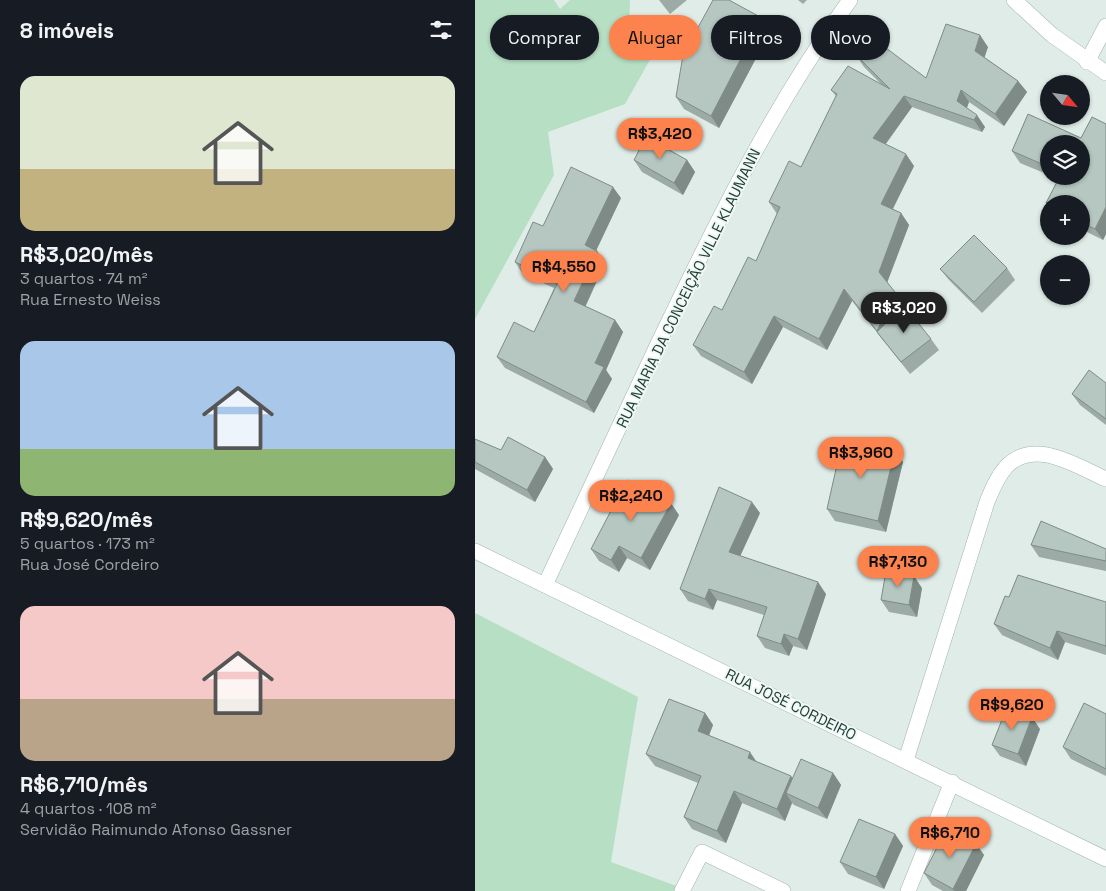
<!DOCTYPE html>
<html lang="pt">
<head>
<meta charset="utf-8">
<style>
	:root { --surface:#171b24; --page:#20242c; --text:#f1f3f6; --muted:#9ea1a6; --accent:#fc824e }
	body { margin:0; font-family:"Space Grotesk",sans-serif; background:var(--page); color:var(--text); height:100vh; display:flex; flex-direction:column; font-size:19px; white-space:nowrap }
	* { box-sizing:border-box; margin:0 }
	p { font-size:16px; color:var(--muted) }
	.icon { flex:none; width:28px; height:28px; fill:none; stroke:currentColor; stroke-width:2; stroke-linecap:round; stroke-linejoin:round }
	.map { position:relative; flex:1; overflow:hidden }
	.drawer { display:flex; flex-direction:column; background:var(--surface); width:475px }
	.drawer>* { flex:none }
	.top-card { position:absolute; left:15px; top:15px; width:475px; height:45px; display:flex; gap:10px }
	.needle { width:32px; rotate:119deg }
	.controls { position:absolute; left:565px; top:75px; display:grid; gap:10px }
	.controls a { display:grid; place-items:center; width:50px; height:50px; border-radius:50%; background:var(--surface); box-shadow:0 1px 4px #0004; font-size:25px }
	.price { position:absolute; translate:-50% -42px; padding:0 11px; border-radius:18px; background:var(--accent); color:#111; font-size:16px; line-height:32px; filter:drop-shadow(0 1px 2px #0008) }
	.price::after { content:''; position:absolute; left:50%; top:30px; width:15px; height:11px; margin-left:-8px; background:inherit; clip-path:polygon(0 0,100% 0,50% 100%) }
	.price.selected { background:#222; color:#fff }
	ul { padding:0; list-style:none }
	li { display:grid; align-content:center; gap:10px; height:265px; padding:0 20px }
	li span { display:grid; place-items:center; height:155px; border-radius:15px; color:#555 }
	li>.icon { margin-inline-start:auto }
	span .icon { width:90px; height:90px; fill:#fffc; stroke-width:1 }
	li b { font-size:21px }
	h2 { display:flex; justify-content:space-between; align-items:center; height:60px; padding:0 20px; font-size:21px }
	.chip { padding:0 18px; border-radius:22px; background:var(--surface); box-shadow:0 1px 4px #0004; font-size:18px; line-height:45px }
	.chip.selected { background:var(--accent); color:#111 }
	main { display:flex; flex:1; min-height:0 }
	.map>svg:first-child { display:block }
	.green { fill:#b7dfc4 }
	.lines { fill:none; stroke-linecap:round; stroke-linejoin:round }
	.minor-casing { stroke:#a2b4af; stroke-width:16 }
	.tertiary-casing { stroke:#a2b4af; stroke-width:16 }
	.minor { stroke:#fff; stroke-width:15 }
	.tertiary { stroke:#fff; stroke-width:15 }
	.wall { fill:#9caba5 }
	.shaded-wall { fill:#7f8b86 }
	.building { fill:#b5c7c0; stroke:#7f8b86 }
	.labels { text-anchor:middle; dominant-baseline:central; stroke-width:4; stroke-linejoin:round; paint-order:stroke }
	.street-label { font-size:15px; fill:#1f3d37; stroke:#f0f8f5 }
</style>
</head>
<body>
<main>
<section class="drawer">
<h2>8 imóveis<svg class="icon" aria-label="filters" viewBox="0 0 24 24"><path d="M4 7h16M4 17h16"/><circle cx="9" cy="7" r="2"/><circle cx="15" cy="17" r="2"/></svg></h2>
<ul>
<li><span style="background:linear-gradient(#dfe7d0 60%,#c2b280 0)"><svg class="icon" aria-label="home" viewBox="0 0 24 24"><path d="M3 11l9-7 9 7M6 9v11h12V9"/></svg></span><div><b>R$3,020/mês</b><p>3 quartos · 74 m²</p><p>Rua Ernesto Weiss</p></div></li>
<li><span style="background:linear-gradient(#a9c7e8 70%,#8fb573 0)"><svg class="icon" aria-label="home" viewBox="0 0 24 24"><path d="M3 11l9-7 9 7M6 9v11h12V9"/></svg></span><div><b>R$9,620/mês</b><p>5 quartos · 173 m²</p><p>Rua José Cordeiro</p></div></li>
<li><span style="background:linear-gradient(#f6c9c9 60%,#b9a48a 0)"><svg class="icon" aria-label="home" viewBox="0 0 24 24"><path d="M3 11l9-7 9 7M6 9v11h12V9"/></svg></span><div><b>R$6,710/mês</b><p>4 quartos · 108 m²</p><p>Servidão Raimundo Afonso Gassner</p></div></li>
</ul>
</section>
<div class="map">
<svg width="631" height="891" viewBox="0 0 631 891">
	<rect width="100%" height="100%" fill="#e0ece7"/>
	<!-- green -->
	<g class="green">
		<path d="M 0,0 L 79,0 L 85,9 L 95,0 L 155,0 L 154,34 L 176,58 L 150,104 L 73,132 L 79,175 L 0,319 Z"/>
		<path d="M 0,613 L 163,697 L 136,862 L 215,891 L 0,891 Z"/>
	</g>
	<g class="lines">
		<!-- minor casing -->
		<g class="minor-casing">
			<g id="minor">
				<path d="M 539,0 L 577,35 L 631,73"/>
				<path d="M 612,62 L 631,26"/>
				<path d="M 70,585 C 107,505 145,426 182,346 C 239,227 297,107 375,0"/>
				<path d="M 431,760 L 512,502 C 517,490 522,477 531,467 C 559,437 601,466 631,479"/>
				<path d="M 207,891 L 227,852 L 308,891"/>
				<path d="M 433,891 L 477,782"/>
			</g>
		</g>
		<!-- tertiary casing -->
		<g class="tertiary-casing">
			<path id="tertiary" d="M 0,551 L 631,859"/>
		</g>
		<!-- minor -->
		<use href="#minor" class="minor"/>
		<!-- tertiary -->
		<use href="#tertiary" class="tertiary"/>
	</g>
	<!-- wall -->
	<g class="wall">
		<path d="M 184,0 L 212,0 L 195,14 Z"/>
		<path d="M 323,0 L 332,0 L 328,4 Z"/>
		<path d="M 287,18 L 296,30 L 244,128 L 209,109 L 201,97 Z"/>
		<path d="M 513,47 L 509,57 L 543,81 L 552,92 L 529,126 L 494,102 L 492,108 L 510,127 L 507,132 L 437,107 L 411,144 L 439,166 L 418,209 L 426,213 L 434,225 L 412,282 L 428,304 L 425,309 L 456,339 L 464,350 L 435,374 L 377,301 L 352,350 L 308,327 L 277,384 L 226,356 L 218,345 L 247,310 L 281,261 L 302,214 L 294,202 L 326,167 L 361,96 L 356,90 L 407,85 L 389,67 L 381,55 L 451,78 Z"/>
		<path d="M 553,114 L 606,138 L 617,117 L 631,124 L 631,234 L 628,240 L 606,229 L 606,204 L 574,204 L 574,207 L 571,203 L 583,180 L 576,176 L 606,176 L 606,144 L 574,144 L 574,175 L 545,163 L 537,151 Z"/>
		<path d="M 159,160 L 212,160 L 220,172 L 208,195 L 167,172 Z"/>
		<path d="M 146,198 L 121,251 L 130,263 L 110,306 L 140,320 L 148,332 L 131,370 L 137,379 L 119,413 L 30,368 L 22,357 L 59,332 L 79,288 L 48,274 L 40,262 L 68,226 Z"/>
		<path d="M 532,268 L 540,280 L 507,313 L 474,280 L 465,269 Z"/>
		<path d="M 631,383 L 631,425 L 605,405 L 597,394 Z"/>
		<path d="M 0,439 L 26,450 L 70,457 L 78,469 L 60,502 L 0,469 Z"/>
		<path d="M 420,450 L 428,462 L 411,532 L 360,521 L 352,509 Z"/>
		<path d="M 285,513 L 265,556 L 351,594 L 332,650 L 318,646 L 314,656 L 290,648 L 282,636 L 289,615 L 242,600 L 238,610 L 213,601 L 205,589 Z"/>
		<path d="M 204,515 L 175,570 L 152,558 L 144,572 L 124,561 L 116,549 Z"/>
		<path d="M 556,545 L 631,549 L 631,571 L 564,557 Z"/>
		<path d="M 447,588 L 442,617 L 414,612 L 406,600 Z"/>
		<path d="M 534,597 L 631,602 L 631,655 L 590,642 L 583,660 L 527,635 L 519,624 Z"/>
		<path d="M 230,713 L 238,725 L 234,735 L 282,762 L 317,778 L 358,773 L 366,785 L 352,819 L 319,805 L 317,803 L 310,821 L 267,803 L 251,843 L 217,829 L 209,817 L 223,783 L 180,766 L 171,754 Z"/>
		<path d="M 631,714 L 631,776 L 596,759 L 588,747 Z"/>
		<path d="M 565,729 L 551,766 L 525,756 L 517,745 Z"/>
		<path d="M 420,834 L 428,846 L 409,889 L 373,874 L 365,862 Z"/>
		<path d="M 501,844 L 509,855 L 491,891 L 468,891 L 457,885 L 449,873 Z"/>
	</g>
	<!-- shaded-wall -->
	<g class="shaded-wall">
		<path d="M 287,18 L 296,30 L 244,128 L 236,116 Z"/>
		<path d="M 505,35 L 513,47 L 508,62 L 500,51 Z"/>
		<path d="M 543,81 L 552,92 L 529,126 L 520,114 Z"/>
		<path d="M 486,90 L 494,102 L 490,112 L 482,101 Z"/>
		<path d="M 429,96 L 437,107 L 406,150 L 398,138 Z"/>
		<path d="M 502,115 L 510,127 L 507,132 L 499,120 Z"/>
		<path d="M 431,154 L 439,166 L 414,216 L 406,204 Z"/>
		<path d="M 212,160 L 220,172 L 208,195 L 199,183 Z"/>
		<path d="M 138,187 L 146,198 L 118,257 L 110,245 Z"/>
		<path d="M 631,207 L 631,234 L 628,240 L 620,229 Z"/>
		<path d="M 426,213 L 434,225 L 412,283 L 404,272 Z"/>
		<path d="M 122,251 L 130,263 L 108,312 L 99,301 Z"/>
		<path d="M 369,289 L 377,301 L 352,350 L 344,339 Z"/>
		<path d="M 420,292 L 428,304 L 411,342 L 402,332 L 410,343 L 402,331 Z"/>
		<path d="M 299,316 L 308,327 L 277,384 L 269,372 Z"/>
		<path d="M 140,320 L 148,332 L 131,370 L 137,379 L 119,413 L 111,402 L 120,363 Z"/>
		<path d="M 420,450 L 428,462 L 411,532 L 403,521 Z"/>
		<path d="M 70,457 L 78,469 L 60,502 L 52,490 Z"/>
		<path d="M 277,502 L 285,513 L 262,563 L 254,552 Z"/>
		<path d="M 196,503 L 204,515 L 175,570 L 166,558 Z"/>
		<path d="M 144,546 L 152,558 L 144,572 L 136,560 Z"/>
		<path d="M 439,576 L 447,588 L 442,617 L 434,605 Z"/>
		<path d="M 343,582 L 351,594 L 332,650 L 323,639 Z"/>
		<path d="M 234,589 L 242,600 L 238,610 L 230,599 Z"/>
		<path d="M 582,631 L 590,642 L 583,660 L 575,648 Z"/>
		<path d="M 309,634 L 318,646 L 314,656 L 306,644 Z"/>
		<path d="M 230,713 L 238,725 L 231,743 L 223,731 Z"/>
		<path d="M 557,717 L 565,729 L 551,766 L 543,754 Z"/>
		<path d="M 275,752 L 283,764 L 273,758 Z"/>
		<path d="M 358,773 L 366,785 L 352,819 L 343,808 Z"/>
		<path d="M 316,776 L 324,788 L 311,793 L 317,803 L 310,821 L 302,809 Z"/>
		<path d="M 259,791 L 267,803 L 251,843 L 242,831 Z"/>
		<path d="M 420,834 L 428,846 L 409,889 L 401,877 Z"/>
		<path d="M 501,844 L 509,855 L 491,891 L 479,891 L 478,889 Z"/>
	</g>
	<!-- building -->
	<g class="building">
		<path d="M 238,0 L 254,0 L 287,18 L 236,116 L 201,97 L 208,55 Z"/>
		<path d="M 471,24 L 505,35 L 500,51 L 543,81 L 520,114 L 486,90 L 482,101 L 502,115 L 499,120 L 429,96 L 398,138 L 431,154 L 406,204 L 426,213 L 404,272 L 420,292 L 402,331 L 369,289 L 344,339 L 299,316 L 269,372 L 218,345 L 239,306 L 247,310 L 273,257 L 281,261 L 305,207 L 294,202 L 314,161 L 326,167 L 362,94 L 356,90 L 373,66 L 415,89 L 381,55 L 395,36 L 451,78 Z"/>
		<path d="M 553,114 L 606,138 L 617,117 L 631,124 L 631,207 L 620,229 L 606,222 L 606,204 L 574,204 L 571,203 L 585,176 L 606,176 L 606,144 L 574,144 L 574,167 L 537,151 Z"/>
		<path d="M 171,137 L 212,160 L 199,183 L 159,160 Z"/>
		<path d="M 96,167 L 138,187 L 110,245 L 122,251 L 99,301 L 140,320 L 120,363 L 129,367 L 111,402 L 22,357 L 39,322 L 59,332 L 83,282 L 40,262 L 58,222 L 68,226 Z"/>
		<path d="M 499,235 L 532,268 L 499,302 L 465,269 Z"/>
		<path d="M 429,305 L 456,339 L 426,362 L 402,332 Z"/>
		<path d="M 614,370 L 631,383 L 631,419 L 597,394 Z"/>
		<path d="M 33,437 L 70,457 L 52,490 L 0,462 L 0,439 L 26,450 Z"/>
		<path d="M 368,438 L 420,450 L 403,521 L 352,509 Z"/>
		<path d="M 152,480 L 196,503 L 166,558 L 144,546 L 136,560 L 116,549 Z"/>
		<path d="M 244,487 L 277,502 L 254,552 L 343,582 L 323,639 L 309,634 L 306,644 L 282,636 L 292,607 L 234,589 L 230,599 L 205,589 Z"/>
		<path d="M 566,521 L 631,549 L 631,561 L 556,545 Z"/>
		<path d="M 411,571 L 439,576 L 434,605 L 406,600 Z"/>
		<path d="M 543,575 L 631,602 L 631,646 L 582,631 L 575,648 L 519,624 L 530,596 L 534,597 Z"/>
		<path d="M 194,699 L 230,713 L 223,731 L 275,752 L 273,758 L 316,776 L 302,809 L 259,791 L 242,831 L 209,817 L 226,776 L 171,754 Z"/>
		<path d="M 609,703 L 631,714 L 631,769 L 588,747 Z"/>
		<path d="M 532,707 L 557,717 L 543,754 L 517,745 Z"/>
		<path d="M 326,759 L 358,773 L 343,808 L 311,793 Z"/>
		<path d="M 384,819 L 420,834 L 401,877 L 365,862 Z"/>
		<path d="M 472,828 L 501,844 L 478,889 L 449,873 Z"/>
	</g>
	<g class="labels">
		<!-- street labels -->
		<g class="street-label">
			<text transform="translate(213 288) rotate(-64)">RUA MARIA DA CONCEIÇÃO VILLE KLAUMANN</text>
			<text transform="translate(316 704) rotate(26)">RUA JOSÉ CORDEIRO</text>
		</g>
	</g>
</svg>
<div class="controls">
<a><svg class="needle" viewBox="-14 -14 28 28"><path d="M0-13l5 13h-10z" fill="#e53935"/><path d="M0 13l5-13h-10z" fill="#9ea1a6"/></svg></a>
<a><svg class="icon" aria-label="layers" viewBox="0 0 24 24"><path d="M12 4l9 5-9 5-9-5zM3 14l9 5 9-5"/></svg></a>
<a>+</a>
<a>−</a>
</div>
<b class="price" style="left:185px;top:160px">R$3,420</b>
<b class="price" style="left:89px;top:293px">R$4,550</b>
<b class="price selected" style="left:429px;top:334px">R$3,020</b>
<b class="price" style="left:386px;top:479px">R$3,960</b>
<b class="price" style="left:156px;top:522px">R$2,240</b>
<b class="price" style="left:423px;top:588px">R$7,130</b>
<b class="price" style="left:537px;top:731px">R$9,620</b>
<b class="price" style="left:475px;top:859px">R$6,710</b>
<div class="top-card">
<a class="chip">Comprar</a>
<a class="chip selected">Alugar</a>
<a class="chip">Filtros</a>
<a class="chip">Novo</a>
</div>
</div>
</main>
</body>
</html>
